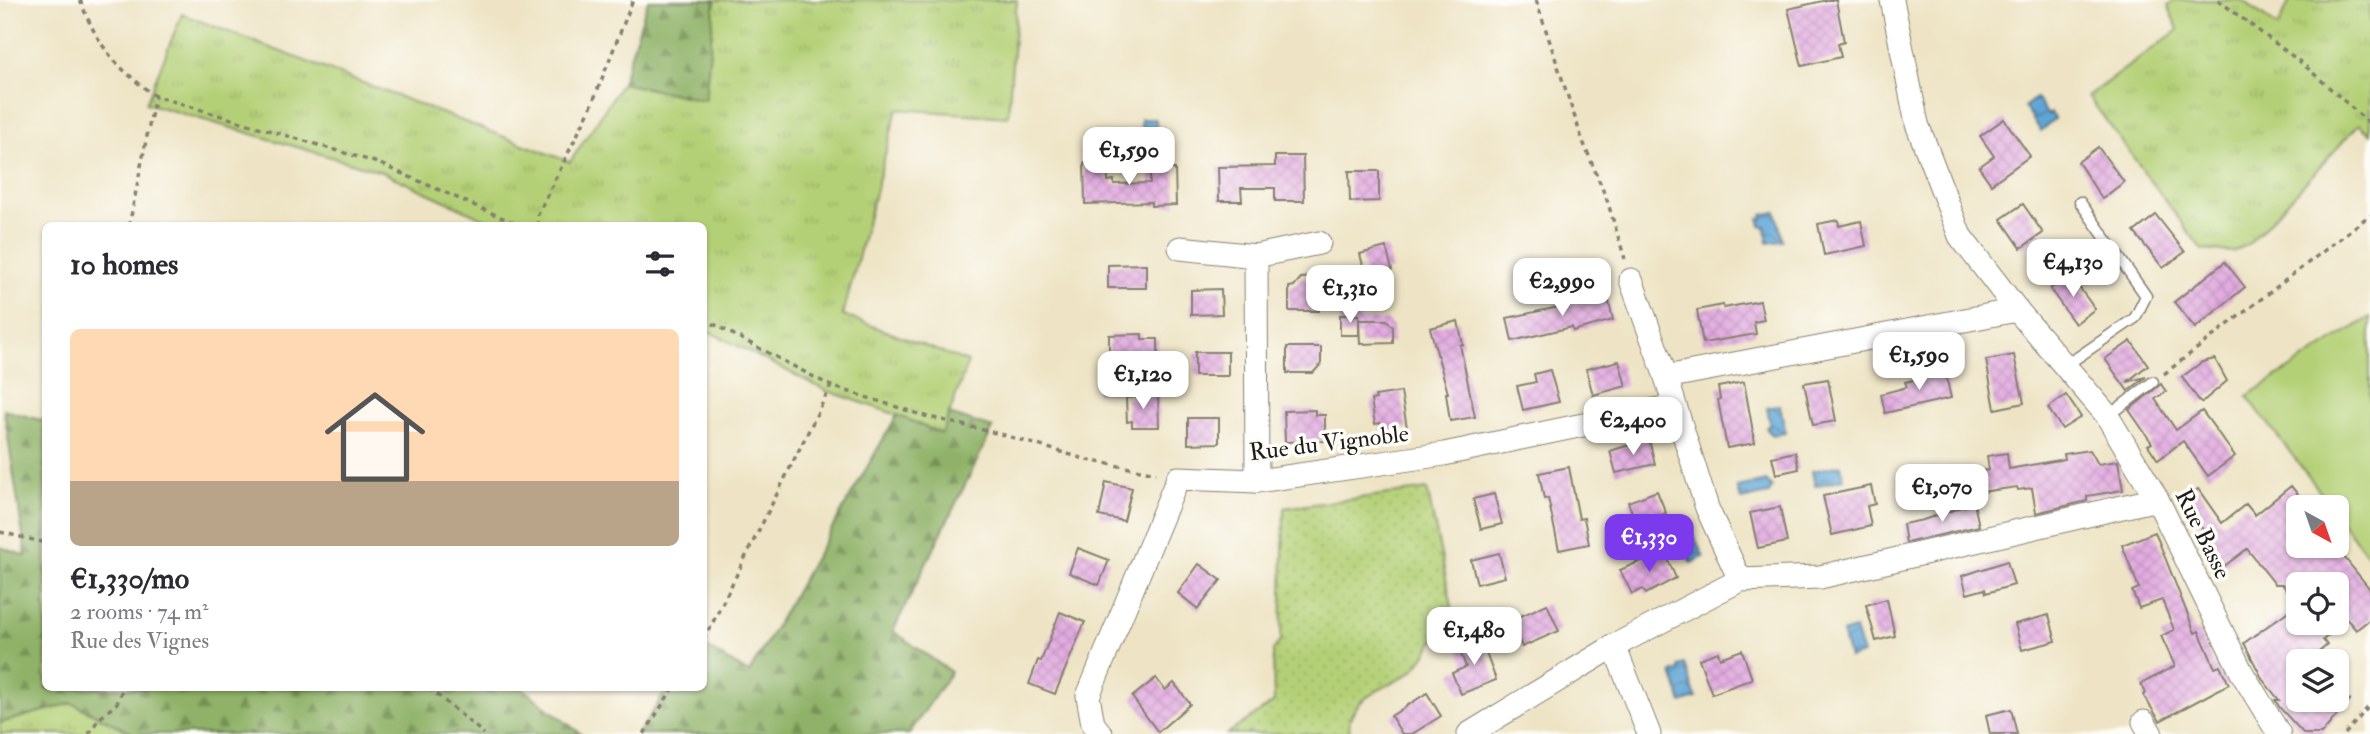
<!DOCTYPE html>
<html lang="en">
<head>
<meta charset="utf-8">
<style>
	:root { --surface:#fff; --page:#f7f7f7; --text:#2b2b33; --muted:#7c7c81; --accent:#7c3aed }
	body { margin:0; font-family:"IM FELL Double Pica",serif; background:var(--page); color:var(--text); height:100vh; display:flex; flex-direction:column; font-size:26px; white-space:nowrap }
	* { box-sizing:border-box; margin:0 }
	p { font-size:23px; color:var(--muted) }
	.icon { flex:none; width:38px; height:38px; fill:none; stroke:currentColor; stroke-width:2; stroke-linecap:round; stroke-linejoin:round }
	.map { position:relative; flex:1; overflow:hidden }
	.panel { position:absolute; left:42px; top:222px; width:665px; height:469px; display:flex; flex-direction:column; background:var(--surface); border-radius:10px; box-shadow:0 2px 5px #0004 }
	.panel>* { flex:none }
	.needle { width:46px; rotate:140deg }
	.controls { position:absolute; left:2286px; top:495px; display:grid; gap:14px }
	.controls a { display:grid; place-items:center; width:63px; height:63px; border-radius:10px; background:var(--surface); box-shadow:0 2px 5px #0004; font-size:35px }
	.price { position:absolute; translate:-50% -60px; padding:0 16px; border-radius:14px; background:#fff; color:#222; font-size:23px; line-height:46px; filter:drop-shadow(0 2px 4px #0008) }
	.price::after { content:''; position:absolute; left:50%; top:42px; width:21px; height:16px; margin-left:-10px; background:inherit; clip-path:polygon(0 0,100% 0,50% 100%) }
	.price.current { background:var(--accent); color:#fff }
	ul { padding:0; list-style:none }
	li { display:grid; align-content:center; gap:14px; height:371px; padding:0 28px }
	li span { display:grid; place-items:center; height:217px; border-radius:10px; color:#555 }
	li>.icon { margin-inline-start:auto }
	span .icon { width:126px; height:126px; fill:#fffc; stroke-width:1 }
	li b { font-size:30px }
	h2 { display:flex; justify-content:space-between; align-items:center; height:84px; padding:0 28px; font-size:30px }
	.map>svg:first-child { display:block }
	.grass { fill:url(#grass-tufts); stroke:#687649; stroke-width:2 }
	.forest { fill:url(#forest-firs); stroke:#566742; stroke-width:2 }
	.park { fill:url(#park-dots); stroke:#687649; stroke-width:2 }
	.garden { fill:#b4d076; stroke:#687649; stroke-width:2 }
	.water { fill:url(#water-waves); stroke:#3e6078; stroke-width:2 }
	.building { fill:url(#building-cross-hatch); fill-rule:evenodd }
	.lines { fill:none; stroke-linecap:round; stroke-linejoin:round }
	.service-casing { stroke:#858070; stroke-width:13 }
	.minor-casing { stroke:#858070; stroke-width:25 }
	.path { stroke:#858070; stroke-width:3.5; stroke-dasharray:5 5; stroke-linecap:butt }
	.service { stroke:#fff; stroke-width:10 }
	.minor { stroke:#fff; stroke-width:23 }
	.labels { text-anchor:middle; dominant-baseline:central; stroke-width:7; stroke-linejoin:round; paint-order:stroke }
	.street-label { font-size:24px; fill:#1c1c1c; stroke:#fdfcf7 }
</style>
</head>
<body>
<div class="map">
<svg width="2370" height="734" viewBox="0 0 2370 734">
	<defs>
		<pattern id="grass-tufts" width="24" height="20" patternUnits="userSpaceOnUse" patternTransform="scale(1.75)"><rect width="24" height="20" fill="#b4d076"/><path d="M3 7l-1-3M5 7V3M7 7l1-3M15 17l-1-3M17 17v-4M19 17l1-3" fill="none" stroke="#9ab266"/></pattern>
		<pattern id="forest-firs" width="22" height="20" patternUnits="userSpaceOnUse" patternTransform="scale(1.75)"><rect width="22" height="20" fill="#8fb267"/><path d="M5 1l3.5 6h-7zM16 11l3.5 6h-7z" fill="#749054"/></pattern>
		<pattern id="park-dots" width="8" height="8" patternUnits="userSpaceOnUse" patternTransform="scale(1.75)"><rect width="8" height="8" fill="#b4d076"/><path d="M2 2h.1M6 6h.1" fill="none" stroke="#9ab266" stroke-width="1.8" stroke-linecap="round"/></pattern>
		<pattern id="water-waves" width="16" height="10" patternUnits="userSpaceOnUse" patternTransform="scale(1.75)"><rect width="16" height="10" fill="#60a5d5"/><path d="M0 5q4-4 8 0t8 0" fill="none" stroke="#4e86ac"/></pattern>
		<pattern id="building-cross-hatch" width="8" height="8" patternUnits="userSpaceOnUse" patternTransform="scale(1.75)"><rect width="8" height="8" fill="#e2ace0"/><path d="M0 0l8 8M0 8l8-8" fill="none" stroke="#c193c0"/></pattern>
	</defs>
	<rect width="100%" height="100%" fill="#fdfcf7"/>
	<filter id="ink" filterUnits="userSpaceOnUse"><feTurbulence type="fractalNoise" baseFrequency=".0143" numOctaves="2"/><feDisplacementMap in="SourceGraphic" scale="14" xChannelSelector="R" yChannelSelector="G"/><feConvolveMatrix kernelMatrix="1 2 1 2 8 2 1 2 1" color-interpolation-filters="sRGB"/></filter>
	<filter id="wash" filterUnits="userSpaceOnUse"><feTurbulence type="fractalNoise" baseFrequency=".00686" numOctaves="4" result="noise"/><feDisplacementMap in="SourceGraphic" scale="28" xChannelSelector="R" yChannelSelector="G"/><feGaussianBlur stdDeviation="1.57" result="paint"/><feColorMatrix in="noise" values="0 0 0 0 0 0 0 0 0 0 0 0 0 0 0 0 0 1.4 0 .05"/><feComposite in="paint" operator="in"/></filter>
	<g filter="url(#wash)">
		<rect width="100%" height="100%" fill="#eee4c5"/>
		<!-- grass -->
		<g class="grass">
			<path d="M 715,0 L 1017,0 L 1008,117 L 897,109 L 843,315 L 968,362 L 942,434 L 897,415 L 825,390 L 704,329 L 704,226 L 500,226 L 382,172 L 146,103 L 182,14 L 570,162 L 622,83 L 704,100 Z"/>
			<path d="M 2176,0 L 2243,0 L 2278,27 L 2290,0 L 2370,0 L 2370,134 L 2359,124 L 2251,242 L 2233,252 L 2202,250 L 2088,96 L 2178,30 L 2168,5 Z"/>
			<path d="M 72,703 L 134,734 L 0,734 L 0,723 Z"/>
		</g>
		<!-- forest -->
		<g class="forest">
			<path d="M 648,0 L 715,0 L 705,100 L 622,83 Z"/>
			<path d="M 4,410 L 45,421 L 46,688 L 522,688 L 581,734 L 134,734 L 72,703 L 0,723 L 0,547 L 26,556 Z"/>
			<path d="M 949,414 L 993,428 L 893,631 L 951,672 L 909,734 L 638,734 L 668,688 L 704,688 L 704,646 L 749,673 L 897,415 L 942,434 Z"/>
		</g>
		<!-- park -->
		<path class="park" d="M 1427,489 L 1452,606 C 1442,625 1432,647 1419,664 C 1401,688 1342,692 1350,734 L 1227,734 L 1274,702 L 1273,650 L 1281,640 L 1284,508 Z"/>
		<!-- garden -->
		<path class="garden" d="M 2370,317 L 2370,558 L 2336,514 L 2336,508 L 2332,507 L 2247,396 Z"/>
		<!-- water -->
		<g class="water">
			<path d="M 2036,98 L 2048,115 L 2051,113 L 2055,119 L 2041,131 L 2024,107 Z"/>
			<path d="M 1141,119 L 1156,119 L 1157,146 L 1142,147 Z"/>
			<path d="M 1776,212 L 1783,241 L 1768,243 L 1765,226 L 1761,226 L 1759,218 L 1763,218 L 1762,215 Z"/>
			<path d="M 1124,377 L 1125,391 L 1098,391 L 1098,377 Z"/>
			<path d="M 1780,405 L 1786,433 L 1772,435 L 1766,428 L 1770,423 L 1767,408 Z"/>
			<path d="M 1841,465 L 1844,479 L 1815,486 L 1812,471 Z"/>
			<path d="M 1766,481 L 1772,487 L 1769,494 L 1741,500 L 1737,487 Z"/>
			<path d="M 1692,532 L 1704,557 L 1691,563 L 1680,538 Z"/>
			<path d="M 1855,629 L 1863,654 L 1849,658 L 1842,633 Z"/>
			<path d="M 1685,664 L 1696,698 L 1682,703 L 1672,673 L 1680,670 L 1679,666 Z"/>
		</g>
		<g id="blocks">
			<!-- building -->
			<g class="building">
				<path d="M 1827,0 L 1836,0 L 1844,42 L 1838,44 L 1841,57 L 1802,66 L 1788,9 Z"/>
				<path d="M 2004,119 L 2030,156 L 1991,184 L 1979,167 L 1994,156 L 1980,136 Z"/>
				<path d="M 2098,147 L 2124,182 L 2102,199 L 2078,162 Z"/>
				<path d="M 1275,156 L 1303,156 L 1304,201 L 1275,201 L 1275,188 L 1241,188 L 1242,201 L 1219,201 L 1218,167 L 1275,166 Z"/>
				<path d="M 1107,162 L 1108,181 L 1114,180 L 1114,184 L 1150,183 L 1150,169 L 1175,169 L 1176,205 L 1151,206 L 1151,202 L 1085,204 L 1084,163 Z"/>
				<path d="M 1349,171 L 1379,171 L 1379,201 L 1350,202 Z"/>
				<path d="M 2023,204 L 2043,233 L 2021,248 L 2001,219 Z"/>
				<path d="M 2156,215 L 2185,252 L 2163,268 L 2134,232 Z"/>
				<path d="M 1838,220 L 1839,226 L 1861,221 L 1866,246 L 1824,255 L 1818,224 Z"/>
				<path d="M 1386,247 L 1392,270 L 1366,277 L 1360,254 Z"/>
				<path d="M 2225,262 L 2245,287 L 2195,328 L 2174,302 Z"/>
				<path d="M 1146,264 L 1146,288 L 1108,288 L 1108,265 Z"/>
				<path d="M 2070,275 L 2095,309 L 2075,324 L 2050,289 Z"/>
				<path d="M 1313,277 L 1319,285 L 1319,311 L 1289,311 L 1289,287 L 1294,286 L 1301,278 Z"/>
				<path d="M 1221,289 L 1222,314 L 1191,315 L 1191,290 Z"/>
				<path d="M 1607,293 L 1613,320 L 1573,331 L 1572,327 L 1512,341 L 1507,318 L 1578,303 L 1578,300 Z"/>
				<path d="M 1760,301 L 1764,320 L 1754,322 L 1756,334 L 1703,343 L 1697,310 L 1723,305 L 1724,308 Z"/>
				<rect x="1340" y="315" width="19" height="20"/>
				<path d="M 1359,320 L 1387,320 L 1393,327 L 1393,343 L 1360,344 Z"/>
				<path d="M 1458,321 L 1463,345 L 1460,345 L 1475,417 L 1450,421 L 1446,393 L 1448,393 L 1430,328 Z"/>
				<path d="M 1142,334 L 1142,339 L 1158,339 L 1158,358 L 1109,360 L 1109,335 Z"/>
				<path d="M 2131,341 L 2148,365 L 2127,382 L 2146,377 L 2128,391 L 2105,359 Z"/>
				<path d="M 1287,347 L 1321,347 L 1321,364 L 1313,373 L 1287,373 Z"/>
				<rect x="1195" y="352" width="33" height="24"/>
				<path d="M 2014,355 L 2024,403 L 1995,409 L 1986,360 Z"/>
				<path d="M 2215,359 L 2227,381 L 2201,403 L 2182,377 L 2202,362 Z"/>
				<path d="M 1619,361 L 1626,386 L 1593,395 L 1586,369 Z"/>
				<path d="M 1944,367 L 1951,398 L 1885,413 L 1881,394 L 1907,387 L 1905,382 L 1927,377 L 1926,371 Z"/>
				<path d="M 1550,370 L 1559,402 L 1523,410 L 1517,386 L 1536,382 L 1534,374 Z"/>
				<path d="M 1828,379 L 1836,421 L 1813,425 L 1804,383 Z"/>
				<path d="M 1744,382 L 1755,443 L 1727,448 L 1718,400 L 1720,399 L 1718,387 Z"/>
				<path d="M 2161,384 L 2166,392 L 2155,399 L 2176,430 L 2202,411 L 2235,456 L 2208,476 L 2183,441 L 2158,460 L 2148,445 L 2152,443 L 2129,410 Z"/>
				<path d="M 1401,392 L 1407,428 L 1381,432 L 1380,423 L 1375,424 L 1371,400 L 1376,399 L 1375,396 Z"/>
				<path d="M 1158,395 L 1159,427 L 1132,427 L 1132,421 L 1127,422 L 1126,398 Z"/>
				<path d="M 2066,395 L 2081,417 L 2062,429 L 2048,408 Z"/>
				<path d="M 1315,410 L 1315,415 L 1325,415 L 1325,441 L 1285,442 L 1284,411 Z"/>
				<path d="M 1188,418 L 1219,418 L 1219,443 L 1188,444 Z"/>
				<path d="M 1649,439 L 1655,464 L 1616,473 L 1610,451 Z"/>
				<path d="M 2090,450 L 2098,464 L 2118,461 L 2123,490 L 2087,496 L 2087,501 L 2036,513 L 2032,488 L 2018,490 L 2017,487 L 1966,494 L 1963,473 L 1989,470 L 1987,456 L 2007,453 L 2009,469 L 2065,459 L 2064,454 Z"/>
				<path d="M 1795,452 L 1799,469 L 1776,474 L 1772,457 Z"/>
				<path d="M 1569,467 L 1579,519 L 1584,518 L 1589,544 L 1559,550 L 1548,498 L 1544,499 L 1539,473 Z"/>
				<path d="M 1106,482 L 1132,488 L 1124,521 L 1099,516 Z"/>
				<path d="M 1871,486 L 1875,504 L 1867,506 L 1871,526 L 1832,535 L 1823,496 Z"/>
				<path d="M 2291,486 L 2305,503 L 2298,508 L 2298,546 L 2335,546 L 2370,589 L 2370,619 L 2356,630 L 2347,619 L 2323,640 L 2327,645 L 2307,662 L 2298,662 L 2298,700 L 2350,700 L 2321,734 L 2304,734 L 2280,708 L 2275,700 L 2279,700 L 2263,680 L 2244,643 L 2298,604 L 2282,584 L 2275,584 L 2247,549 L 2215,573 L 2197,540 L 2206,534 L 2182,500 L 2198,489 L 2222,523 L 2246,504 L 2255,515 ZM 2298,584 L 2336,584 L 2336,623 L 2298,623 Z"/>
				<path d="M 1657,491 L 1666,513 L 1637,525 L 1628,502 Z"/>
				<path d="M 1494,494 L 1502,524 L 1481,529 L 1473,499 Z"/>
				<path d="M 1974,503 L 1979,526 L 1906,543 L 1903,524 L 1923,520 Z"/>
				<path d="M 1780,507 L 1787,542 L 1758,548 L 1750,513 Z"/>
				<path d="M 2155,532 L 2195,633 L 2199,631 L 2215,668 L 2220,666 L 2229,684 L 2160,721 L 2143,695 L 2146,693 L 2141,684 L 2175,666 L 2161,636 L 2174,630 L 2162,600 L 2139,608 L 2132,591 L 2139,588 L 2122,545 Z"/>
				<path d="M 1078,548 L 1109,560 L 1099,585 L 1069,573 Z"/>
				<path d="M 1664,551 L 1676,578 L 1646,594 L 1643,589 L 1632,594 L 1620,570 Z"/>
				<path d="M 1499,553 L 1505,577 L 1477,584 L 1471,560 Z"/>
				<path d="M 2007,561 L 2014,585 L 1986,593 L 1985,589 L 1967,594 L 1962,576 Z"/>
				<path d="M 1199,564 L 1221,580 L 1198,609 L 1178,593 Z"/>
				<path d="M 1887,599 L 1895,636 L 1876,641 L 1866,605 Z"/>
				<path d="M 1547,604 L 1559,631 L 1522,647 L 1510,621 Z"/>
				<path d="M 1060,612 L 1085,622 L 1055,694 L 1029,684 L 1038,660 L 1041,661 Z"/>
				<path d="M 2049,615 L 2056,641 L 2022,650 L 2015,624 Z"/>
				<path d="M 1480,637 L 1496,680 L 1461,694 L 1452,673 L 1466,667 L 1458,646 Z"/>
				<path d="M 1742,650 L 1752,679 L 1712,694 L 1699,659 L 1718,652 L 1720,658 Z"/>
				<path d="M 1156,678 L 1165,690 L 1174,683 L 1190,704 L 1158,732 L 1132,697 Z"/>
				<path d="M 1427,693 L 1441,716 L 1412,734 L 1402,734 L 1391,716 Z"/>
				<path d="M 2011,709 L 2017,734 L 1990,734 L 1986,715 Z"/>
			</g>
		</g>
	</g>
	<g filter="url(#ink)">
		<use href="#blocks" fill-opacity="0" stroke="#858070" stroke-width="2"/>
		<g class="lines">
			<!-- service casing -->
			<g class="service-casing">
				<g id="service">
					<path d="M 2065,366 L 2135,318 L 2146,296 L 2080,202"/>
					<path d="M 2107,417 L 2153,382"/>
				</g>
			</g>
			<!-- minor casing -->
			<g class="minor-casing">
				<g id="minor">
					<path d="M 1892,0 L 1917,124 L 1960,236 L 2017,310 L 2106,414 L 2157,499 L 2242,673 L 2279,734"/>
					<path d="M 1180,248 L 1256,256"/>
					<path d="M 1631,280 L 1666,377 L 1707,508 L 1740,580"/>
					<path d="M 1666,377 L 2017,310"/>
					<path d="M 1257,481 L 1256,256 L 1319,243"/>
					<path d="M 1614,646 L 1649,734"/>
					<path d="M 2144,722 L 2151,734"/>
					<path d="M 1101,734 L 1093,724 L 1088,696 L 1178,478 L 1257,481 L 1444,454 L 1674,406"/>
					<path d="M 1469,734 L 1614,646 L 1740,580 L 1820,577 L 2157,499"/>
				</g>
			</g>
			<!-- path -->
			<g class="path">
				<path d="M 80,0 C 98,47 115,66 155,96 L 378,163 L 521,226"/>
				<path d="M 1536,0 L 1582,139 L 1607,200 L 1625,259"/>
				<path d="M 2218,0 L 2303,64 L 2370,124"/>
				<path d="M 129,226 L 155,96"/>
				<path d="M 538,226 L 538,214 L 590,109 L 633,0"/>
				<path d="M 704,319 L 831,386 L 925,416 L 1004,435 L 1088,460 L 1156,473"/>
				<path d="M 2164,374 L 2370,215"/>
				<path d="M 0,532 L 46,543"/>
				<path d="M 704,640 L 831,386"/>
				<path d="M 429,688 L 484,734"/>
				<path d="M 89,734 L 98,720 L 117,703 L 123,688"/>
				<path d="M 644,734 L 673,688"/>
				<path d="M 2345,734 L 2370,705"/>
			</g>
			<!-- service -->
			<use href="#service" class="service"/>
			<!-- minor -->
			<use href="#minor" class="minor"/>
		</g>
	</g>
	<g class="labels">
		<!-- street labels -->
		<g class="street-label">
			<text transform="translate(1329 443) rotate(-7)">Rue du Vignoble</text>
			<text transform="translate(2203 534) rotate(64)">Rue Basse</text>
		</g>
	</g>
</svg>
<div class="controls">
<a><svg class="needle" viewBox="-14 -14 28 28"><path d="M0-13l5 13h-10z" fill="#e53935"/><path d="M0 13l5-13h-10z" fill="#7c7c81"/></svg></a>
<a><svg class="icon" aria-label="locate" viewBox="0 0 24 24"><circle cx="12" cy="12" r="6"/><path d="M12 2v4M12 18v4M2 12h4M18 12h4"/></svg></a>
<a><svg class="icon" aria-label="layers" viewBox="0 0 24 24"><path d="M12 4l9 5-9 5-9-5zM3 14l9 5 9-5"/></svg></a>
</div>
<b class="price" style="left:1129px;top:187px">€1,590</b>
<b class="price" style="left:2073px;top:299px">€4,130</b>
<b class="price" style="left:1562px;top:318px">€2,990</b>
<b class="price" style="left:1350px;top:325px">€1,310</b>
<b class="price" style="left:1919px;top:392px">€1,590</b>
<b class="price" style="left:1143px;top:411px">€1,120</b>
<b class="price" style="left:1633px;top:457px">€2,400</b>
<b class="price" style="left:1942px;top:524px">€1,070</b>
<b class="price current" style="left:1649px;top:574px">€1,330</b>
<b class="price" style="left:1474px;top:667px">€1,480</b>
<section class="panel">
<h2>10 homes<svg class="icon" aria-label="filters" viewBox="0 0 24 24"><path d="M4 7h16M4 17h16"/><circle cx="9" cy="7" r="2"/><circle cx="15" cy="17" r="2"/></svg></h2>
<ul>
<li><span style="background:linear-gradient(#ffd9b3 70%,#b9a48a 0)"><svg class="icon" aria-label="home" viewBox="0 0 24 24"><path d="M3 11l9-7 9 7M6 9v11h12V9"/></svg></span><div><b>€1,330/mo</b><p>2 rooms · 74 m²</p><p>Rue des Vignes</p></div></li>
</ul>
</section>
</div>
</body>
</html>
